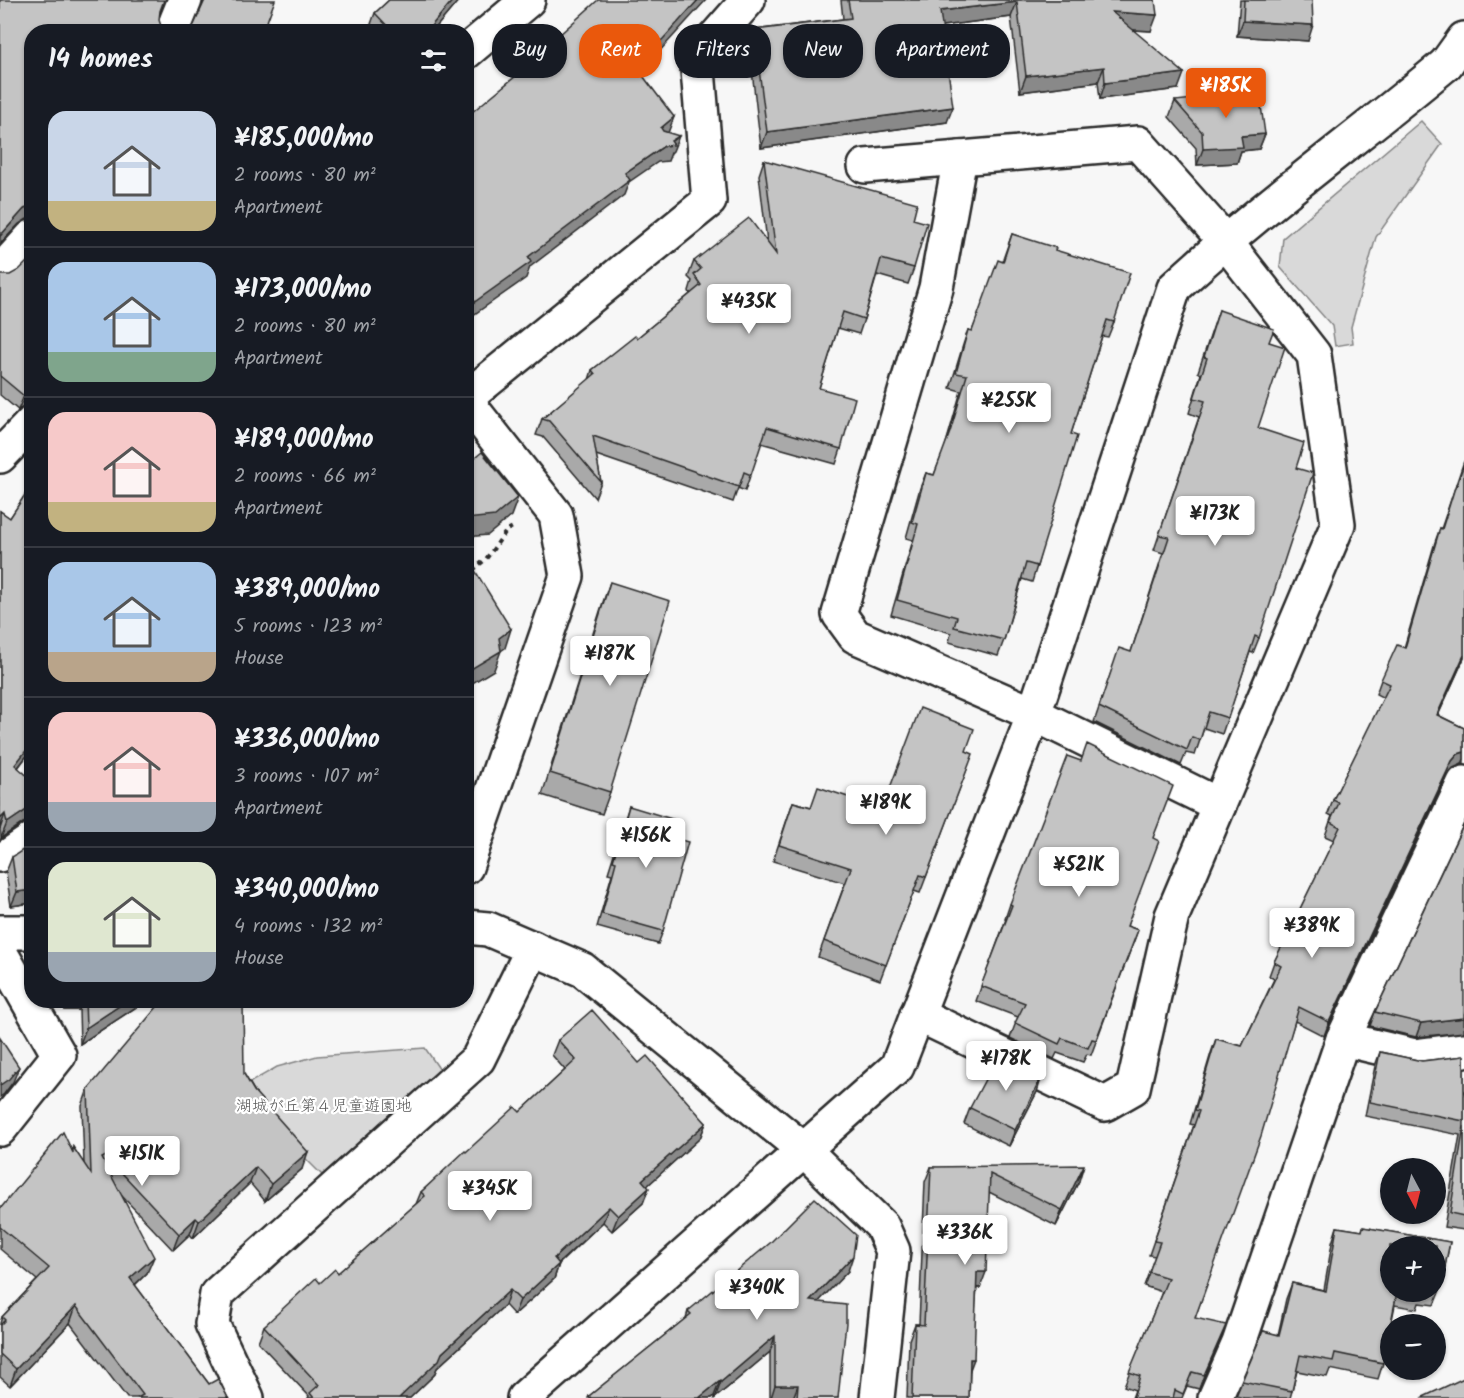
<!DOCTYPE html>
<html lang="en">
<head>
<meta charset="utf-8">
<style>
	:root { --surface:#171b24; --page:#242831; --text:#f1f3f6; --muted:#9ea1a6; --line:#363941; --accent:#ea580c }
	body { margin:0; font-family:Kalam,"Klee One",sans-serif; background:var(--page); color:var(--text); height:100vh; display:flex; flex-direction:column; font-size:22px; white-space:nowrap }
	* { box-sizing:border-box; margin:0 }
	p { font-size:20px; color:var(--muted) }
	.icon { flex:none; width:33px; height:33px; fill:none; stroke:currentColor; stroke-width:2; stroke-linecap:round; stroke-linejoin:round }
	.map { position:relative; flex:1; overflow:hidden }
	.drawer { position:absolute; left:24px; top:24px; width:450px; height:984px; display:flex; flex-direction:column; background:var(--surface); border-radius:24px; box-shadow:0 2px 4px #0004 }
	.drawer>* { flex:none }
	.hud { position:absolute; left:492px; top:24px; width:570px; height:54px; display:flex; gap:12px }
	.needle { width:39px; rotate:173deg }
	.buttons { position:absolute; left:1380px; top:1158px; display:grid; gap:12px }
	.buttons a { display:grid; place-items:center; width:66px; height:66px; border-radius:50%; background:var(--surface); box-shadow:0 2px 4px #0004; font-size:30px }
	.price { position:absolute; translate:-50% -51px; padding:0 14px; border-radius:6px; background:#fff; color:#222; font-size:20px; line-height:39px; filter:drop-shadow(0 2px 3px #0008) }
	.price::after { content:''; position:absolute; left:50%; top:36px; width:18px; height:14px; margin-left:-9px; background:inherit; clip-path:polygon(0 0,100% 0,50% 100%) }
	.price.current { background:var(--accent); color:#fff }
	ul { padding:0; list-style:none }
	li { display:flex; align-items:center; gap:18px; height:150px; padding:0 24px }
	li+li { border-top:2px solid var(--line) }
	li span { display:grid; place-items:center; flex:none; width:168px; height:120px; border-radius:18px; color:#555 }
	li>.icon { margin-inline-start:auto }
	span .icon { width:72px; height:72px; fill:#fffc; stroke-width:1 }
	li b { font-size:26px }
	h2 { display:flex; justify-content:space-between; align-items:center; height:72px; padding:0 24px; font-size:26px }
	.pill { padding:0 21px; border-radius:24px; background:var(--surface); box-shadow:0 2px 4px #0004; font-size:21px; line-height:54px }
	.pill.current { background:var(--accent); color:#fff }
	.map>svg:first-child { display:block }
	.green { fill:#d9d9d9; stroke:#828282; stroke-width:1.5 }
	.lines { fill:none; stroke-linecap:round; stroke-linejoin:round }
	.service-casing { stroke:#2b2b2b; stroke-width:32 }
	.minor-casing { stroke:#2b2b2b; stroke-width:38 }
	.tertiary-casing { stroke:#2b2b2b; stroke-width:38 }
	.path { stroke:#2b2b2b; stroke-width:4; stroke-dasharray:4.5 4.5; stroke-linecap:butt }
	.service { stroke:#fff; stroke-width:27 }
	.minor { stroke:#fff; stroke-width:33 }
	.tertiary { stroke:#fff; stroke-width:33 }
	.wall { fill:#a9a9a9; stroke:#2b2b2b; stroke-width:1.5; fill-rule:evenodd }
	.shaded-wall { fill:#898989; stroke:#2b2b2b; stroke-width:1.5 }
	.building { fill:#c4c4c4; stroke:#2b2b2b; stroke-width:1.5 }
	.labels { text-anchor:middle; dominant-baseline:central; stroke-width:4.5; stroke-linejoin:round; paint-order:stroke }
	.park-label { font-size:16px; fill:#565656; stroke:#fff }
</style>
</head>
<body>
<div class="map">
<svg width="1464" height="1398" viewBox="0 0 1464 1398">
	<rect width="100%" height="100%" fill="#f7f7f7"/>
	<filter id="ink" filterUnits="userSpaceOnUse"><feTurbulence type="fractalNoise" baseFrequency=".0167" numOctaves="2"/><feDisplacementMap in="SourceGraphic" scale="12" xChannelSelector="R" yChannelSelector="G"/><feConvolveMatrix kernelMatrix="1 2 1 2 8 2 1 2 1" color-interpolation-filters="sRGB"/></filter>
	<g filter="url(#ink)">
		<!-- green -->
		<g class="green">
			<path d="M 1421,121 L 1442,144 L 1376,237 L 1351,327 L 1353,343 L 1335,346 L 1332,326 L 1280,267 L 1283,238 Z"/>
			<path d="M 425,1048 L 440,1070 L 322,1175 L 237,1090 L 277,1067 L 317,1056 Z"/>
		</g>
		<g class="lines">
			<!-- service casing -->
			<g class="service-casing">
				<path id="service" d="M 0,858 L 32,836"/>
			</g>
			<!-- minor casing -->
			<g class="minor-casing">
				<g id="minor">
					<path d="M 172,32 L 185,0"/>
					<path d="M 466,52 L 528,0"/>
					<path d="M 960,158 L 936,288 L 839,614 L 855,636 L 1034,714 L 1219,805"/>
					<path d="M 865,166 L 1138,143 L 1225,241 L 1314,355 L 1338,524 L 1172,916 L 1133,1088 L 1105,1104 L 917,1014"/>
					<path d="M 0,272 L 32,237"/>
					<path d="M 466,398 L 709,201 L 697,58 L 748,0"/>
					<path d="M 466,401 L 556,515 L 567,576 L 466,867"/>
					<path d="M 0,456 L 32,423"/>
					<path d="M 466,927 L 488,929 L 583,970 L 804,1150 L 882,1226 L 893,1251 L 877,1398"/>
					<path d="M 0,932 L 32,932"/>
					<path d="M 0,952 L 59,1055 L 0,1129"/>
					<path d="M 1343,1039 L 1415,1056 L 1464,1050"/>
					<path d="M 247,1398 L 212,1324 L 217,1294 L 478,1059 L 533,948"/>
					<path d="M 524,1398 L 897,1067 L 1034,714 L 1174,288 C 1260,208 1356,139 1446,64"/>
					<path d="M 1215,1398 L 1239,1343 L 1343,1039 L 1464,783"/>
				</g>
			</g>
			<!-- tertiary casing -->
			<g class="tertiary-casing">
				<path id="tertiary" d="M 1446,64 L 1464,39"/>
			</g>
			<!-- path -->
			<path class="path" d="M 466,576 L 486,559 L 507,530 L 513,527"/>
			<!-- service -->
			<use href="#service" class="service"/>
			<!-- minor -->
			<use href="#minor" class="minor"/>
			<!-- tertiary -->
			<use href="#tertiary" class="tertiary"/>
		</g>
		<!-- wall -->
		<g class="wall">
			<path d="M 389,0 L 459,0 L 432,32 L 378,32 L 371,24 L 375,13 Z"/>
			<path d="M 841,0 L 1155,0 L 1151,31 L 1132,30 L 1178,89 L 1100,99 L 1098,82 L 1020,92 L 1011,17 L 942,26 L 947,122 L 761,148 L 749,45 L 754,30 L 843,19 Z"/>
			<path d="M 1240,0 L 1312,0 L 1308,41 L 1237,36 Z"/>
			<path d="M 1175,101 L 1265,134 L 1259,149 L 1241,151 L 1237,163 L 1197,165 L 1196,148 L 1169,117 Z"/>
			<path d="M 764,160 L 913,219 L 914,268 L 908,284 L 877,275 L 864,319 L 859,334 L 838,328 L 819,388 L 841,449 L 836,464 L 761,443 L 745,491 L 738,488 L 733,502 L 596,455 L 601,482 L 595,498 L 543,437 L 536,435 L 542,419 L 589,380 L 592,370 L 637,338 L 690,294 L 689,291 L 692,281 L 688,277 L 694,261 L 767,242 L 759,175 Z"/>
			<path d="M 1012,234 L 1055,250 L 1114,322 L 1108,337 L 1102,336 L 1071,434 L 1037,566 L 1032,582 L 1022,579 L 1004,640 L 998,656 L 949,642 L 951,633 L 891,615 L 913,540 L 906,538 L 920,488 L 926,473 L 934,475 L 945,447 L 961,391 L 950,388 L 963,345 L 968,330 L 972,331 L 1002,262 Z"/>
			<path d="M 0,275 L 27,405 L 18,410 L 0,395 Z"/>
			<path d="M 1219,310 L 1269,342 L 1258,428 L 1296,468 L 1259,638 L 1253,653 L 1250,652 L 1222,734 L 1204,728 L 1195,755 L 1186,753 L 1181,765 L 1094,722 L 1114,664 L 1131,652 L 1163,553 L 1154,550 L 1199,417 L 1189,413 L 1201,374 L 1198,372 Z"/>
			<path d="M 1464,461 L 1464,658 L 1438,715 L 1464,728 L 1464,765 L 1462,764 L 1453,768 L 1447,775 L 1324,1036 L 1295,1021 L 1195,1318 L 1220,1339 L 1199,1389 L 1187,1386 L 1182,1398 L 1132,1398 L 1135,1390 L 1124,1386 L 1162,1292 L 1144,1286 L 1155,1256 L 1149,1255 L 1194,1125 L 1190,1124 L 1211,1053 L 1216,1039 L 1242,1046 L 1274,979 L 1269,976 L 1274,962 L 1334,840 L 1325,836 L 1332,816 L 1328,814 L 1333,800 L 1384,698 L 1376,694 L 1381,680 L 1404,648 L 1435,542 L 1440,528 L 1441,529 Z"/>
			<path d="M 32,484 L 32,747 L 29,753 L 18,768 L 32,780 L 32,820 L 23,823 L 1,838 L 0,829 L 0,511 L 10,518 Z"/>
			<path d="M 610,582 L 610,792 L 602,814 L 542,795 L 602,605 Z"/>
			<path d="M 966,751 L 967,769 L 920,893 L 914,891 L 880,980 L 818,957 L 845,883 L 773,861 L 793,802 L 811,807 L 878,807 L 885,801 Z"/>
			<path d="M 629,806 L 677,839 L 663,931 L 658,944 L 597,927 L 612,874 L 608,873 Z"/>
			<path d="M 1153,838 L 1127,926 L 1138,930 L 1091,1055 L 1087,1054 L 1083,1062 L 1057,1053 L 1054,1059 L 1010,1038 L 1018,1017 L 976,1001 L 1006,919 L 1005,919 L 1010,904 Z"/>
			<path d="M 12,857 L 32,903 L 11,906 L 6,872 Z"/>
			<path d="M 65,1000 L 147,1000 L 80,1044 L 79,1010 L 65,1010 Z"/>
			<path d="M 1375,1012 L 1462,1031 L 1416,1037 L 1370,1026 Z"/>
			<path d="M 558,1040 L 639,1063 L 706,1123 L 700,1138 L 647,1186 L 643,1203 L 612,1231 L 603,1222 L 559,1264 L 554,1279 L 514,1315 L 505,1305 L 437,1368 L 434,1375 L 410,1398 L 308,1398 L 309,1396 L 258,1342 L 264,1326 L 320,1283 L 338,1273 L 416,1204 L 421,1192 L 466,1152 L 520,1112 L 565,1070 L 552,1055 Z"/>
			<path d="M 1380,1052 L 1422,1061 L 1464,1056 L 1464,1230 L 1444,1227 L 1460,1135 L 1365,1116 L 1375,1066 Z"/>
			<path d="M 244,1074 L 302,1169 L 265,1201 L 250,1183 L 193,1238 L 190,1234 L 173,1250 L 121,1195 L 147,1273 L 135,1285 L 209,1384 L 228,1398 L 127,1398 L 70,1323 L 10,1386 L 0,1377 L 0,1323 L 2,1317 L 37,1280 L 0,1249 L 0,1209 L 72,1150 L 73,1147 L 84,1164 L 82,1106 L 88,1089 Z"/>
			<path d="M 1037,1092 L 1009,1146 L 964,1124 L 970,1108 Z"/>
			<path d="M 931,1167 L 1079,1181 L 1056,1226 L 989,1192 L 980,1288 L 977,1288 L 970,1370 L 969,1398 L 907,1398 L 909,1340 L 915,1324 L 919,1324 L 925,1182 Z"/>
			<path d="M 1337,1227 L 1362,1231 L 1363,1227 L 1450,1242 L 1440,1290 L 1434,1305 L 1419,1303 L 1417,1309 L 1395,1305 L 1383,1363 L 1378,1379 L 1330,1369 L 1327,1377 L 1297,1371 L 1292,1391 L 1290,1398 L 1244,1398 L 1236,1396 L 1263,1331 L 1278,1335 L 1286,1299 L 1292,1283 L 1324,1290 L 1332,1243 ZM 1390,1246 L 1436,1246 L 1436,1292 L 1390,1292 Z"/>
			<path d="M 848,1271 L 818,1302 L 838,1398 L 770,1398 L 770,1352 L 715,1398 L 714,1396 L 712,1398 L 588,1398 L 589,1396 L 686,1318 L 688,1311 Z"/>
		</g>
		<!-- shaded-wall -->
		<g class="shaded-wall">
			<path d="M 453,0 L 459,0 L 432,32 L 426,32 Z"/>
			<path d="M 698,0 L 706,0 L 657,54 L 628,80 L 634,64 Z"/>
			<path d="M 1017,2 L 1011,17 L 934,27 L 940,11 Z"/>
			<path d="M 1112,12 L 1157,15 L 1151,31 L 1106,28 Z"/>
			<path d="M 1243,21 L 1313,25 L 1308,41 L 1237,36 Z"/>
			<path d="M 1104,67 L 1098,82 L 1020,92 L 1026,76 Z"/>
			<path d="M 1184,73 L 1178,89 L 1100,99 L 1105,83 Z"/>
			<path d="M 953,107 L 947,122 L 761,148 L 767,132 Z"/>
			<path d="M 674,117 L 668,133 L 655,143 L 661,128 Z"/>
			<path d="M 1265,134 L 1259,149 L 1241,151 L 1237,163 L 1197,165 L 1203,149 L 1241,136 Z"/>
			<path d="M 679,136 L 673,151 L 671,153 L 668,161 L 658,162 L 629,182 L 624,195 L 530,267 L 526,278 L 466,320 L 466,308 L 528,257 L 625,173 Z"/>
			<path d="M 32,205 L 32,219 L 27,219 L 19,224 L 0,244 L 0,236 L 24,209 Z"/>
			<path d="M 32,391 L 32,405 L 27,405 L 18,410 L 24,396 Z"/>
			<path d="M 518,497 L 511,516 L 488,535 L 466,537 L 466,519 Z"/>
			<path d="M 511,629 L 505,648 L 498,653 L 501,651 L 494,670 L 466,687 L 466,672 L 499,638 Z"/>
			<path d="M 1464,655 L 1464,658 L 1432,729 L 1437,715 Z"/>
			<path d="M 32,738 L 32,747 L 29,753 L 9,779 L 15,765 Z"/>
			<path d="M 1464,752 L 1464,759 L 1462,764 L 1453,768 L 1447,775 L 1324,1036 L 1329,1022 L 1452,761 L 1458,754 Z"/>
			<path d="M 32,808 L 31,820 L 23,823 L 1,838 L 7,823 L 28,809 Z"/>
			<path d="M 5,814 L 0,829 L 0,819 Z"/>
			<path d="M 32,890 L 32,903 L 11,906 L 17,892 Z"/>
			<path d="M 68,1000 L 83,1000 L 79,1010 L 65,1010 Z"/>
			<path d="M 128,1000 L 147,1000 L 80,1044 L 86,1028 Z"/>
			<path d="M 1464,1018 L 1464,1032 L 1416,1037 L 1421,1023 Z"/>
			<path d="M 19,1067 L 13,1082 L 4,1094 L 0,1097 L 0,1085 Z"/>
			<path d="M 1042,1076 L 1037,1092 L 1009,1146 L 1015,1130 Z"/>
			<path d="M 706,1123 L 700,1138 L 636,1196 L 642,1180 Z"/>
			<path d="M 308,1152 L 302,1169 L 265,1201 L 271,1184 Z"/>
			<path d="M 1084,1165 L 1079,1181 L 1056,1226 L 1062,1210 Z"/>
			<path d="M 256,1167 L 250,1183 L 193,1238 L 199,1221 Z"/>
			<path d="M 649,1188 L 643,1203 L 612,1231 L 618,1216 Z"/>
			<path d="M 609,1207 L 603,1222 L 548,1273 L 554,1258 Z"/>
			<path d="M 196,1218 L 190,1234 L 173,1250 L 179,1234 Z"/>
			<path d="M 853,1256 L 848,1271 L 804,1317 L 810,1301 Z"/>
			<path d="M 154,1257 L 147,1273 L 124,1295 L 130,1278 Z"/>
			<path d="M 559,1264 L 554,1279 L 514,1315 L 520,1300 Z"/>
			<path d="M 977,1272 L 986,1272 L 980,1288 L 972,1287 Z"/>
			<path d="M 510,1290 L 505,1305 L 437,1368 L 434,1375 L 410,1398 L 399,1398 L 442,1353 Z"/>
			<path d="M 76,1306 L 70,1323 L 10,1386 L 16,1369 Z"/>
			<path d="M 1226,1325 L 1220,1339 L 1199,1389 L 1204,1375 Z"/>
			<path d="M 775,1336 L 770,1352 L 715,1398 L 721,1382 Z"/>
			<path d="M 970,1359 L 974,1359 L 968,1375 Z"/>
			<path d="M 720,1381 L 714,1396 L 712,1398 L 699,1398 Z"/>
			<path d="M 775,1385 L 798,1385 L 793,1398 L 771,1398 Z"/>
		</g>
		<!-- building -->
		<g class="building">
			<path d="M 0,0 L 164,0 L 160,11 L 159,20 L 162,29 L 166,32 L 32,32 L 32,205 L 24,209 L 0,236 Z"/>
			<path d="M 205,0 L 275,0 L 263,32 L 189,32 L 194,25 Z"/>
			<path d="M 389,0 L 453,0 L 426,32 L 393,32 L 375,13 Z"/>
			<path d="M 598,0 L 698,0 L 663,39 L 634,64 L 674,117 L 661,128 L 663,131 L 679,136 L 671,141 L 674,145 L 664,146 L 625,173 L 630,180 L 528,257 L 531,262 L 466,308 L 466,117 L 528,66 L 527,64 Z"/>
			<path d="M 848,0 L 1155,0 L 1157,15 L 1112,12 L 1184,73 L 1105,83 L 1104,67 L 1026,76 L 1017,2 L 940,11 L 953,107 L 767,132 L 754,30 L 851,18 Z"/>
			<path d="M 1244,0 L 1312,0 L 1313,25 L 1243,21 Z"/>
			<path d="M 1259,92 L 1265,134 L 1241,136 L 1243,147 L 1203,149 L 1202,132 L 1175,101 Z"/>
			<path d="M 764,160 L 917,203 L 913,219 L 927,223 L 914,268 L 881,259 L 864,319 L 843,312 L 819,388 L 855,398 L 841,449 L 767,427 L 751,475 L 744,472 L 739,487 L 593,436 L 601,482 L 549,421 L 542,419 L 595,374 L 592,370 L 635,336 L 637,338 L 701,285 L 694,275 L 701,269 L 694,261 L 749,218 L 776,254 Z"/>
			<path d="M 1012,234 L 1056,248 L 1055,250 L 1130,273 L 1114,322 L 1107,320 L 1071,434 L 1077,436 L 1037,566 L 1026,563 L 1004,640 L 954,627 L 957,617 L 897,600 L 918,524 L 912,522 L 926,473 L 934,475 L 950,432 L 967,375 L 956,373 L 968,330 L 972,331 L 998,260 L 1003,262 Z"/>
			<path d="M 32,257 L 32,391 L 24,396 L 0,376 L 0,275 L 10,275 L 19,270 Z"/>
			<path d="M 1219,310 L 1274,329 L 1269,342 L 1285,347 L 1258,428 L 1304,443 L 1296,468 L 1313,473 L 1259,638 L 1255,636 L 1228,718 L 1209,712 L 1200,740 L 1192,737 L 1187,750 L 1099,707 L 1119,648 L 1131,652 L 1169,537 L 1159,535 L 1205,401 L 1194,398 L 1207,358 L 1204,357 Z"/>
			<path d="M 482,452 L 518,497 L 495,516 L 466,519 L 466,465 Z"/>
			<path d="M 1464,463 L 1464,655 L 1437,715 L 1464,728 L 1464,752 L 1458,754 L 1452,761 L 1329,1022 L 1299,1007 L 1261,1136 L 1195,1318 L 1226,1325 L 1204,1375 L 1192,1372 L 1183,1394 L 1175,1390 L 1173,1398 L 1133,1398 L 1140,1376 L 1129,1372 L 1168,1278 L 1149,1272 L 1160,1242 L 1154,1241 L 1199,1111 L 1195,1110 L 1216,1039 L 1242,1046 L 1281,966 L 1274,962 L 1340,827 L 1330,822 L 1339,803 L 1333,800 L 1390,684 L 1381,680 L 1397,645 L 1405,648 L 1440,528 L 1442,529 L 1456,484 L 1457,485 Z"/>
			<path d="M 32,484 L 32,743 L 15,765 L 32,780 L 32,808 L 28,809 L 7,823 L 5,814 L 0,819 L 0,511 L 10,518 Z"/>
			<path d="M 466,556 L 511,629 L 499,638 L 501,651 L 466,672 Z"/>
			<path d="M 610,582 L 670,601 L 610,792 L 550,773 Z"/>
			<path d="M 920,708 L 974,729 L 966,751 L 973,754 L 926,877 L 920,875 L 886,965 L 824,941 L 851,868 L 779,845 L 793,802 L 811,807 L 818,787 L 878,807 L 881,800 L 885,801 Z"/>
			<path d="M 1087,744 L 1173,786 L 1153,838 L 1159,841 L 1127,926 L 1138,930 L 1096,1040 L 1092,1039 L 1088,1048 L 1062,1038 L 1059,1044 L 1015,1023 L 1025,1003 L 981,986 L 1012,905 L 1010,904 L 1067,756 L 1081,761 Z"/>
			<path d="M 629,806 L 682,822 L 677,839 L 688,842 L 663,931 L 602,914 L 616,862 L 613,861 Z"/>
			<path d="M 1464,824 L 1464,1018 L 1421,1023 L 1375,1012 Z"/>
			<path d="M 32,844 L 32,890 L 17,892 L 12,857 Z"/>
			<path d="M 85,1000 L 128,1000 L 86,1028 Z"/>
			<path d="M 163,1000 L 243,1000 L 244,1074 L 254,1091 L 308,1152 L 271,1184 L 256,1167 L 199,1221 L 196,1218 L 179,1234 L 106,1156 L 102,1158 L 154,1257 L 130,1278 L 209,1384 L 218,1379 L 228,1398 L 137,1398 L 143,1395 L 76,1306 L 16,1369 L 0,1354 L 0,1325 L 5,1320 L 2,1317 L 49,1268 L 0,1227 L 0,1209 L 63,1132 L 73,1153 L 73,1147 L 91,1174 L 88,1089 Z"/>
			<path d="M 592,1010 L 639,1063 L 647,1056 L 706,1123 L 642,1180 L 649,1188 L 618,1216 L 609,1207 L 554,1258 L 559,1264 L 520,1300 L 510,1290 L 442,1353 L 439,1360 L 399,1398 L 314,1398 L 310,1393 L 319,1385 L 264,1326 L 316,1278 L 320,1283 L 335,1269 L 338,1273 L 425,1196 L 421,1192 L 465,1151 L 466,1152 L 515,1107 L 520,1112 L 576,1060 L 558,1040 Z"/>
			<path d="M 0,1038 L 19,1067 L 9,1079 L 0,1085 Z"/>
			<path d="M 1380,1052 L 1422,1061 L 1464,1056 L 1464,1121 L 1370,1102 Z"/>
			<path d="M 998,1055 L 1042,1076 L 1015,1130 L 970,1108 Z"/>
			<path d="M 1464,1126 L 1464,1216 L 1450,1213 Z"/>
			<path d="M 1084,1165 L 1062,1210 L 990,1174 L 986,1272 L 977,1272 L 974,1359 L 970,1359 L 969,1398 L 912,1398 L 915,1324 L 924,1325 L 931,1167 Z"/>
			<path d="M 815,1198 L 856,1235 L 853,1256 L 810,1301 L 846,1305 L 846,1323 L 838,1398 L 797,1398 L 798,1385 L 775,1385 L 775,1336 L 721,1382 L 720,1381 L 699,1398 L 591,1398 L 589,1396 L 691,1314 L 688,1311 L 770,1243 Z"/>
			<path d="M 1337,1227 L 1362,1231 L 1363,1227 L 1450,1242 L 1440,1290 L 1436,1289 L 1436,1246 L 1390,1246 L 1390,1292 L 1397,1292 L 1383,1363 L 1335,1353 L 1333,1361 L 1300,1355 L 1292,1391 L 1242,1381 L 1263,1331 L 1279,1335 L 1292,1283 L 1326,1291 Z"/>
			<path d="M 1411,1292 L 1423,1292 L 1422,1293 Z"/>
			<path d="M 1464,1378 L 1464,1398 L 1421,1398 Z"/>
		</g>
	</g>
	<g class="labels">
		<!-- park labels -->
		<g class="park-label">
			<text x="324" y="1106">湖城が丘第４児童遊園地</text>
		</g>
	</g>
</svg>
<div class="buttons">
<a><svg class="needle" viewBox="-14 -14 28 28"><path d="M0-13l5 13h-10z" fill="#e53935"/><path d="M0 13l5-13h-10z" fill="#9ea1a6"/></svg></a>
<a>+</a>
<a>−</a>
</div>
<b class="price current" style="left:1226px;top:119px">¥185K</b>
<b class="price" style="left:749px;top:335px">¥435K</b>
<b class="price" style="left:1009px;top:434px">¥255K</b>
<b class="price" style="left:1215px;top:547px">¥173K</b>
<b class="price" style="left:610px;top:687px">¥187K</b>
<b class="price" style="left:886px;top:836px">¥189K</b>
<b class="price" style="left:646px;top:869px">¥156K</b>
<b class="price" style="left:1079px;top:898px">¥521K</b>
<b class="price" style="left:1312px;top:959px">¥389K</b>
<b class="price" style="left:1006px;top:1092px">¥178K</b>
<b class="price" style="left:142px;top:1187px">¥151K</b>
<b class="price" style="left:490px;top:1222px">¥345K</b>
<b class="price" style="left:965px;top:1266px">¥336K</b>
<b class="price" style="left:757px;top:1321px">¥340K</b>
<div class="hud">
<a class="pill">Buy</a>
<a class="pill current">Rent</a>
<a class="pill">Filters</a>
<a class="pill">New</a>
<a class="pill">Apartment</a>
</div>
<section class="drawer">
<h2>14 homes<svg class="icon" aria-label="filters" viewBox="0 0 24 24"><path d="M4 7h16M4 17h16"/><circle cx="9" cy="7" r="2"/><circle cx="15" cy="17" r="2"/></svg></h2>
<ul>
<li><span style="background:linear-gradient(#c9d6e8 75%,#c2b280 0)"><svg class="icon" aria-label="home" viewBox="0 0 24 24"><path d="M3 11l9-7 9 7M6 9v11h12V9"/></svg></span><div><b>¥185,000/mo</b><p>2 rooms · 80 m²</p><p>Apartment</p></div></li>
<li><span style="background:linear-gradient(#a9c7e8 75%,#7fa58c 0)"><svg class="icon" aria-label="home" viewBox="0 0 24 24"><path d="M3 11l9-7 9 7M6 9v11h12V9"/></svg></span><div><b>¥173,000/mo</b><p>2 rooms · 80 m²</p><p>Apartment</p></div></li>
<li><span style="background:linear-gradient(#f6c9c9 75%,#c2b280 0)"><svg class="icon" aria-label="home" viewBox="0 0 24 24"><path d="M3 11l9-7 9 7M6 9v11h12V9"/></svg></span><div><b>¥189,000/mo</b><p>2 rooms · 66 m²</p><p>Apartment</p></div></li>
<li><span style="background:linear-gradient(#a9c7e8 75%,#b9a48a 0)"><svg class="icon" aria-label="home" viewBox="0 0 24 24"><path d="M3 11l9-7 9 7M6 9v11h12V9"/></svg></span><div><b>¥389,000/mo</b><p>5 rooms · 123 m²</p><p>House</p></div></li>
<li><span style="background:linear-gradient(#f6c9c9 75%,#9aa5b1 0)"><svg class="icon" aria-label="home" viewBox="0 0 24 24"><path d="M3 11l9-7 9 7M6 9v11h12V9"/></svg></span><div><b>¥336,000/mo</b><p>3 rooms · 107 m²</p><p>Apartment</p></div></li>
<li><span style="background:linear-gradient(#dfe7d0 75%,#9aa5b1 0)"><svg class="icon" aria-label="home" viewBox="0 0 24 24"><path d="M3 11l9-7 9 7M6 9v11h12V9"/></svg></span><div><b>¥340,000/mo</b><p>4 rooms · 132 m²</p><p>House</p></div></li>
</ul>
</section>
</div>
</body>
</html>
